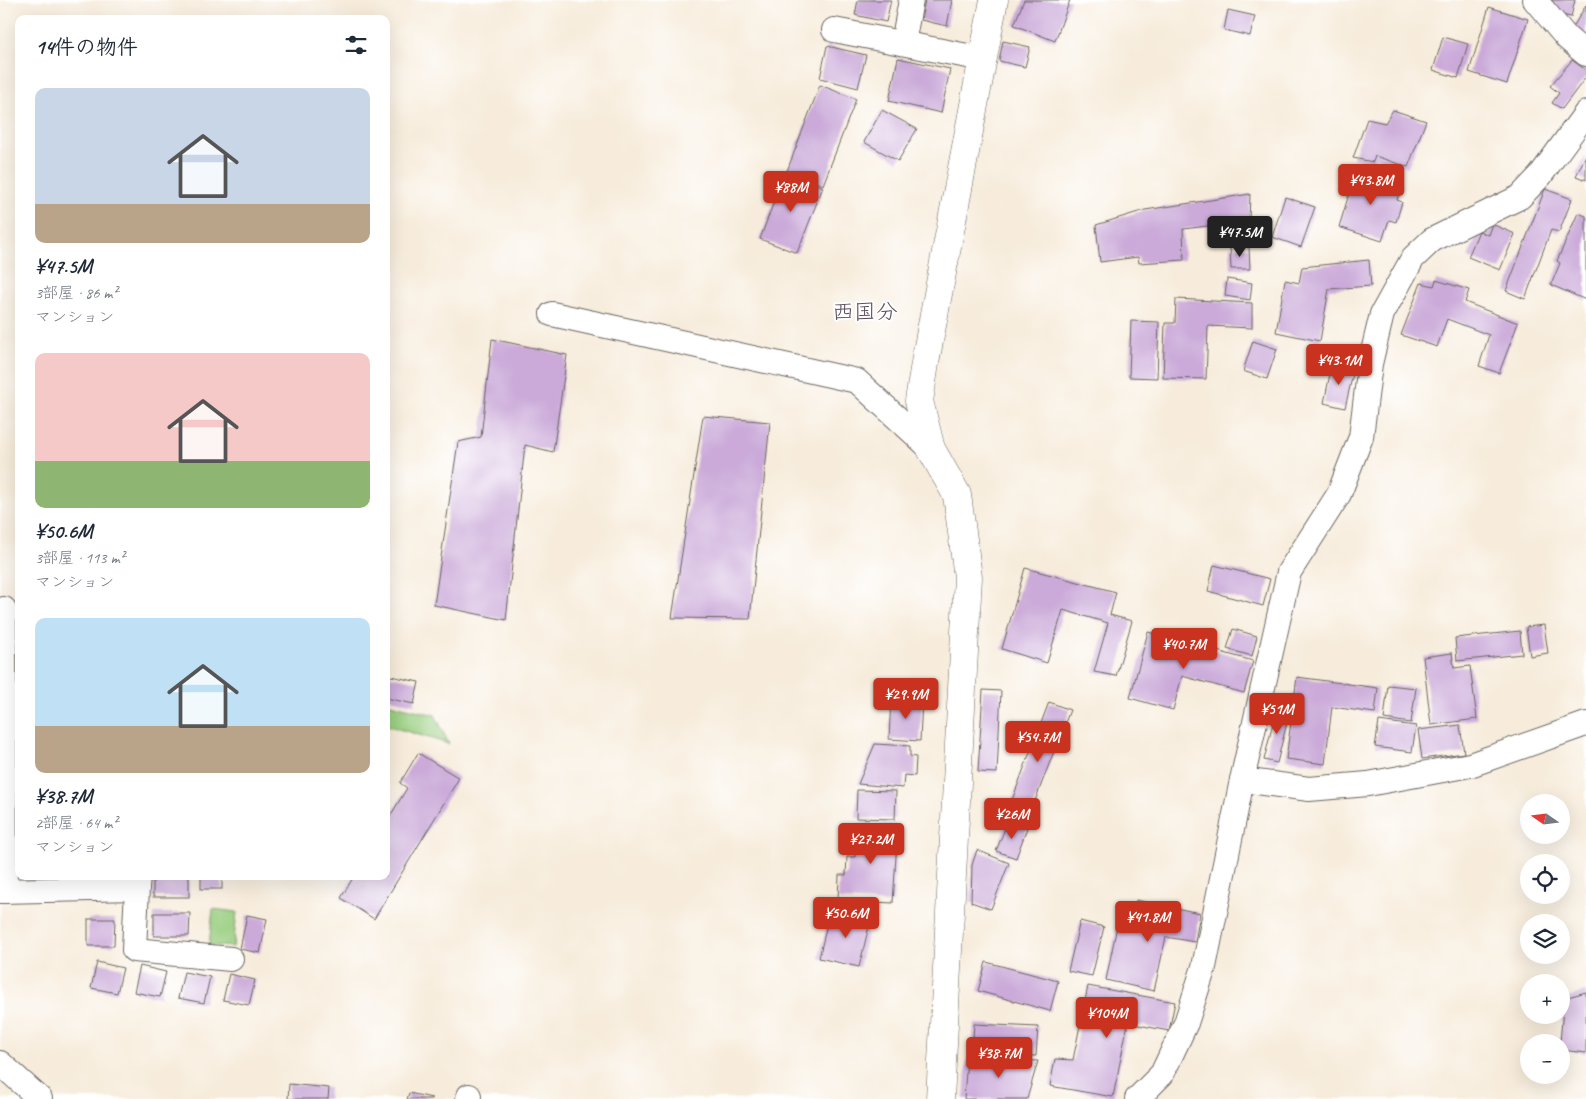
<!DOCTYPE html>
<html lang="ja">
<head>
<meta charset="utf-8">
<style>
	:root { --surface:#fff; --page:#f6f6f7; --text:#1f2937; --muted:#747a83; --accent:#c8321e }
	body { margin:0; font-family:Caveat,"Klee One",sans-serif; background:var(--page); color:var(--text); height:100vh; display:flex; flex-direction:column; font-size:19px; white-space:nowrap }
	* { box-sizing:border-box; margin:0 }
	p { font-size:16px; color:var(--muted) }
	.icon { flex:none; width:28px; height:28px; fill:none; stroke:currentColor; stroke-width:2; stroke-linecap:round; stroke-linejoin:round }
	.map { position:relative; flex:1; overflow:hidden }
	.side { position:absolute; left:15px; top:15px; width:375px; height:865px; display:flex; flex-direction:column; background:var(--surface); border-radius:10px; box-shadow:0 5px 20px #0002 }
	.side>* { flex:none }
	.needle { width:32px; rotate:284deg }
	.buttons { position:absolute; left:1520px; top:794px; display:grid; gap:10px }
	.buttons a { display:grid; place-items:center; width:50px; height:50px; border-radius:50%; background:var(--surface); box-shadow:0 5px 20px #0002; font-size:25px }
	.price { position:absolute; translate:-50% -42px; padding:0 11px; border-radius:5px; background:var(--accent); color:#fff; font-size:16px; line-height:32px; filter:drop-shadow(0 1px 2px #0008) }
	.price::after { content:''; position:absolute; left:50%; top:30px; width:15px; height:11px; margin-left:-8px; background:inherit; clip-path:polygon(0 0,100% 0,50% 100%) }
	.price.on { background:#222; color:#fff }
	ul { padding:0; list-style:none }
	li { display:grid; align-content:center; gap:10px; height:265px; padding:0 20px }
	li span { display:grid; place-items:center; height:155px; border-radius:10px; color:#555 }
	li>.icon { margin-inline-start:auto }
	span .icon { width:90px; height:90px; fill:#fffc; stroke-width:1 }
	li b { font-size:21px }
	h2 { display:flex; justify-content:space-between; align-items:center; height:60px; padding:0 20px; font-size:21px }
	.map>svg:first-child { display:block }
	.green { fill:#99ce80; stroke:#5a754e }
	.building { fill:#cbaad9 }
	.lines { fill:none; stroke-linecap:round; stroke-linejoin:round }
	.street-casing { stroke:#69655f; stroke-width:26 }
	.secondary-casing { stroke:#69655f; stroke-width:29 }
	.street { stroke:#fff; stroke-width:24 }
	.secondary { stroke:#fff; stroke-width:28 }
	.labels { text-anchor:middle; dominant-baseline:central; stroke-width:4; stroke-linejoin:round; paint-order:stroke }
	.quarter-label { font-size:22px; fill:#594e5e; stroke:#fff }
</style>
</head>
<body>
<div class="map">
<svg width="1586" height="1099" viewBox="0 0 1586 1099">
	<rect width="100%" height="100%" fill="#fff"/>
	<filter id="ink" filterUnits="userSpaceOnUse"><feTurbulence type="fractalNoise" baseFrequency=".02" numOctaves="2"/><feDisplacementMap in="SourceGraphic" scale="10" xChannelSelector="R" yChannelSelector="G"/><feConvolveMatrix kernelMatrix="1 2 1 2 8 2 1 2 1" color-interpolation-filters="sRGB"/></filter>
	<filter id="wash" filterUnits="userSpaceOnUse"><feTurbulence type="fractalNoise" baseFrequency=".0096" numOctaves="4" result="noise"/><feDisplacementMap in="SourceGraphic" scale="20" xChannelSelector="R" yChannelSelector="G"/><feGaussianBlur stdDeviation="1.12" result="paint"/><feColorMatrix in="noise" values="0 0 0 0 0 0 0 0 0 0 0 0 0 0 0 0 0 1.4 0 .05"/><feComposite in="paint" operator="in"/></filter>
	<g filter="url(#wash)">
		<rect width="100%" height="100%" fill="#f7ecdb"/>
		<!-- green -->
		<g class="green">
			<path d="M 386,703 L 435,715 L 449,744 L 386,725 Z"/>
			<path d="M 213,909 L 237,912 L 233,947 L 209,945 Z"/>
		</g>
		<g id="blocks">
			<!-- building -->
			<g class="building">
				<path d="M 858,0 L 891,0 L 886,22 L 855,15 Z"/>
				<path d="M 925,0 L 952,0 L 947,26 L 921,20 Z"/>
				<path d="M 1024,0 L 1070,0 L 1055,41 L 1014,25 Z"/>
				<path d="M 1551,0 L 1575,0 L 1571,17 L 1554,13 L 1556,5 L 1550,3 Z"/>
				<path d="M 1586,5 L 1586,37 L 1572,29 Z"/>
				<path d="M 1489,7 L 1528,19 L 1507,84 L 1469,72 Z"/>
				<path d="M 1228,10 L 1255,16 L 1250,36 L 1224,30 Z"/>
				<path d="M 1443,37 L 1468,44 L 1458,78 L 1433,70 Z"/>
				<path d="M 1003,41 L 1030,47 L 1025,67 L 999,61 Z"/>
				<path d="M 827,46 L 866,55 L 858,88 L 820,78 Z"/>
				<path d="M 898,58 L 950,69 L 941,113 L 889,101 Z"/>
				<path d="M 1572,60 L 1586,70 L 1586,77 L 1562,109 L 1552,103 L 1559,93 L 1550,86 Z"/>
				<path d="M 820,85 L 856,99 L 823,185 L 787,171 Z"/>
				<path d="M 882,110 L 917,129 L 898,161 L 864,142 Z"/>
				<path d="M 1393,110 L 1426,121 L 1408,167 L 1375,156 L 1373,162 L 1353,158 L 1367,119 L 1385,123 Z"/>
				<path d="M 1586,155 L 1586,180 L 1576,176 Z"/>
				<path d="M 1356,171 L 1402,185 L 1397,200 L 1402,202 L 1396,222 L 1389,220 L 1382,241 L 1339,227 Z"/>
				<path d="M 785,172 L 823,187 L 797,253 L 760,239 Z"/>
				<path d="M 1545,189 L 1572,199 L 1559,232 L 1551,230 L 1525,299 L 1506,291 Z"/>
				<path d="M 1250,194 L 1249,221 L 1183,229 L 1184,260 L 1139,263 L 1138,257 L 1100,262 L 1096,225 L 1145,210 Z"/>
				<path d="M 1285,197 L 1315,207 L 1301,247 L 1272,237 Z"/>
				<path d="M 1578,213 L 1586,216 L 1586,300 L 1551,285 L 1560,263 L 1557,261 Z"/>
				<path d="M 1492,224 L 1515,234 L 1500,270 L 1468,257 L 1479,231 L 1488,235 Z"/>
				<path d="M 1230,247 L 1249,247 L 1250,269 L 1231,269 Z"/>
				<path d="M 1369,260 L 1371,286 L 1329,289 L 1320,341 L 1276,332 L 1285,280 L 1299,283 L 1302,267 Z"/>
				<path d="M 1227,279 L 1252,283 L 1250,300 L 1225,296 Z"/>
				<path d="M 1436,280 L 1469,290 L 1465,302 L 1518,323 L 1499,373 L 1479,366 L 1489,335 L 1447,319 L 1437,347 L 1401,335 L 1421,283 L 1434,286 Z"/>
				<path d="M 1176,299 L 1252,303 L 1252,328 L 1208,326 L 1206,379 L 1163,378 L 1165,323 L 1175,323 Z"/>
				<path d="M 1131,321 L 1159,322 L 1157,378 L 1129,377 Z"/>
				<path d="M 492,339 L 567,355 L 553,452 L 525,445 L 506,620 L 434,605 L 458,442 L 481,437 Z"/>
				<path d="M 1253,341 L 1277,349 L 1267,379 L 1243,371 Z"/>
				<path d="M 1332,364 L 1354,369 L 1345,408 L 1324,403 Z"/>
				<path d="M 703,416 L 770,422 L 750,619 L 672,618 Z"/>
				<path d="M 1214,565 L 1270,579 L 1263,606 L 1208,591 Z"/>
				<path d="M 1025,568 L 1116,592 L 1110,615 L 1132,621 L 1116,676 L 1094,672 L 1108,623 L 1063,610 L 1047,663 L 1002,649 Z"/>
				<path d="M 1544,625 L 1548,653 L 1530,656 L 1526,627 Z"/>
				<path d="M 1233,629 L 1257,636 L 1252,656 L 1227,649 Z"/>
				<path d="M 1520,631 L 1522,654 L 1457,661 L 1455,638 Z"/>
				<path d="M 1148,632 L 1253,661 L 1244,693 L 1182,676 L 1173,710 L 1130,698 Z"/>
				<path d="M 1452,653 L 1454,668 L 1470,666 L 1477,719 L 1431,725 L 1423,657 Z"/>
				<path d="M 386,675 L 419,682 L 414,704 L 386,698 Z"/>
				<path d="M 1297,677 L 1378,688 L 1375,713 L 1332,707 L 1325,764 L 1286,759 Z"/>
				<path d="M 1388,685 L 1416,688 L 1411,723 L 1384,719 Z"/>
				<path d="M 983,690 L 1001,691 L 997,773 L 978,772 Z"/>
				<path d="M 891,698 L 922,700 L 920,741 L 889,739 Z"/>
				<path d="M 1049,702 L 1070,710 L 1026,824 L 1006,816 Z"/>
				<path d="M 1277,707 L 1290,710 L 1277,763 L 1264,760 Z"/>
				<path d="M 1379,721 L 1416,726 L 1412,752 L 1375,747 Z"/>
				<path d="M 1460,725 L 1464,753 L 1422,759 L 1418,730 Z"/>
				<path d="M 875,744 L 910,746 L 910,756 L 916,757 L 915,776 L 904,775 L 903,788 L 858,784 Z"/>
				<path d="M 418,753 L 459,778 L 374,919 L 341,898 L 354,876 L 386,876 L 386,823 L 407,788 L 400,783 Z"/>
				<path d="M 857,790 L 896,791 L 895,819 L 856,818 Z"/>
				<path d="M 1008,821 L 1027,828 L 1016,858 L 996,851 Z"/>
				<path d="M 857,823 L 898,825 L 893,903 L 838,900 L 839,875 L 846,875 L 847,857 L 855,857 Z"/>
				<path d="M 977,850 L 1009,863 L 991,909 L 971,902 L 972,865 Z"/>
				<rect x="153" y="876" width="36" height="21"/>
				<rect x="201" y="876" width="21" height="13"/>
				<path d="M 1136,900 L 1200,913 L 1195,942 L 1166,937 L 1154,991 L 1106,980 L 1118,921 L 1131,923 Z"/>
				<path d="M 841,911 L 871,918 L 859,967 L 819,958 L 828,920 L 838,922 Z"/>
				<path d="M 154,913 L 190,913 L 189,936 L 154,936 Z"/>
				<path d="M 247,915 L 267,919 L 260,953 L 240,949 Z"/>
				<path d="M 88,919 L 115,919 L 114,946 L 88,946 Z"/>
				<path d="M 1080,921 L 1104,927 L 1092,976 L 1068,971 Z"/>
				<path d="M 97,962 L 123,968 L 117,993 L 91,988 Z"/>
				<path d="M 986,962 L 1058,981 L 1050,1011 L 978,991 Z"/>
				<path d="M 140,966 L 166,972 L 160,997 L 134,992 Z"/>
				<path d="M 184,972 L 210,977 L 204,1003 L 178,998 Z"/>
				<path d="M 229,974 L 255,980 L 249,1005 L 223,1000 Z"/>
				<path d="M 1088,986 L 1175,1002 L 1169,1031 L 1128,1023 L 1113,1097 L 1050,1086 L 1055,1059 L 1073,1060 Z"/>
				<path d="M 1586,992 L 1586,1053 L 1561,1050 L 1560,1042 L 1564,998 Z"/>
				<path d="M 974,1024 L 1038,1027 L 1036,1056 L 972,1053 Z"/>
				<path d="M 967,1058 L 1038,1061 L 1027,1099 L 964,1099 Z"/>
				<path d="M 289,1084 L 329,1088 L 328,1099 L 288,1099 Z"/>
				<path d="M 409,1093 L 432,1098 L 432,1099 L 407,1099 Z"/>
			</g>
		</g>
	</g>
	<g filter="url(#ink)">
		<use href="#blocks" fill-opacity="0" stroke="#69655f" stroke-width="1"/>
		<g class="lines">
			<!-- street casing -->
			<g class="street-casing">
				<g id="street">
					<path d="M 1535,0 L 1567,38 L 1586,54"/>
					<path d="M 834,30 L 983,59"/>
					<path d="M 903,43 L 911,0"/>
					<path d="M 552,314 L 857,381 L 931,449"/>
					<path d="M 4,609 L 5,891"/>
					<path d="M 1242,780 L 1309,789 L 1368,784 L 1470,765 L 1586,724"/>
					<path d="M 137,888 L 134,950 L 231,959"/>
					<path d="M 0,891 L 137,888 L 138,876"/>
					<path d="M 0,1063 L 40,1099"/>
					<path d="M 468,1099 L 469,1096"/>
					<path d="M 1137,1099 L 1162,1074 L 1186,1023 L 1204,967 L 1242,780 L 1289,572 L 1339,494 L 1361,437 L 1370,364 L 1382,314 L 1413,258 L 1432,240 L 1520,197 L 1540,176 L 1586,113"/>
				</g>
			</g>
			<!-- secondary casing -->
			<g class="secondary-casing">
				<path id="secondary" d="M 940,1099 L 968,577 L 957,495 L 931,449 L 919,401 L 926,357 L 994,0"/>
			</g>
			<!-- street -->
			<use href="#street" class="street"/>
			<!-- secondary -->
			<use href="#secondary" class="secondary"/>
		</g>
	</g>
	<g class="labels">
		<!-- quarter labels -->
		<g class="quarter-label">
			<text x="865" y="312">西国分</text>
		</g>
	</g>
</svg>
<div class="buttons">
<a><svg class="needle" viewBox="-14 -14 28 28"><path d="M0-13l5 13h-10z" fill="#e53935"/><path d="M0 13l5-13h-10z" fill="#747a83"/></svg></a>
<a><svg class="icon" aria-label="locate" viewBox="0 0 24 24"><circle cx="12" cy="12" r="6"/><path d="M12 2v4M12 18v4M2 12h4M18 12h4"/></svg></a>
<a><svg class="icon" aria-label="layers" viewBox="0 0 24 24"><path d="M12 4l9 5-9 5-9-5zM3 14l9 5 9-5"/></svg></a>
<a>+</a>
<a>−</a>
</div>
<b class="price" style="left:1371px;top:206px">¥43.8M</b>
<b class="price" style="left:791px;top:213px">¥88M</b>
<b class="price on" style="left:1240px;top:258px">¥47.5M</b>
<b class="price" style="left:1339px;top:386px">¥43.1M</b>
<b class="price" style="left:1184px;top:670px">¥40.7M</b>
<b class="price" style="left:906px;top:720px">¥29.9M</b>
<b class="price" style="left:1277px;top:735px">¥51M</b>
<b class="price" style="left:1038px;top:763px">¥54.7M</b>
<b class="price" style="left:1012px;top:840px">¥26M</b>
<b class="price" style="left:871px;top:865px">¥27.2M</b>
<b class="price" style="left:846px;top:939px">¥50.6M</b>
<b class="price" style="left:1148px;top:943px">¥41.8M</b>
<b class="price" style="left:1107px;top:1039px">¥104M</b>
<b class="price" style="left:999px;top:1079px">¥38.7M</b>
<section class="side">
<h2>14件の物件<svg class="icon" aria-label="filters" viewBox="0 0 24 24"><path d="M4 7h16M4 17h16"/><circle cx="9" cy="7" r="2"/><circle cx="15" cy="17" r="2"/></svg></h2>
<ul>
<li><span style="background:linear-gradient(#c9d6e8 75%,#b9a48a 0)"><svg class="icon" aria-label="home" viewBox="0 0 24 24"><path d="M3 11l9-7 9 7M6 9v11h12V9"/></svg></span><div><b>¥47.5M</b><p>3部屋 · 86 m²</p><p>マンション</p></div></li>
<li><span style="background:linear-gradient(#f6c9c9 70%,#8fb573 0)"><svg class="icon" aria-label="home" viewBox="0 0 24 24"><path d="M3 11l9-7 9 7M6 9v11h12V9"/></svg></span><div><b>¥50.6M</b><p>3部屋 · 113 m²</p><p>マンション</p></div></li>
<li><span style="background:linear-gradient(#bfe0f5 70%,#b9a48a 0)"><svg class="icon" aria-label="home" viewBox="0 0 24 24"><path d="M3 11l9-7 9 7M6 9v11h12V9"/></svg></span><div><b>¥38.7M</b><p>2部屋 · 64 m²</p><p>マンション</p></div></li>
</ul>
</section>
</div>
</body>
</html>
